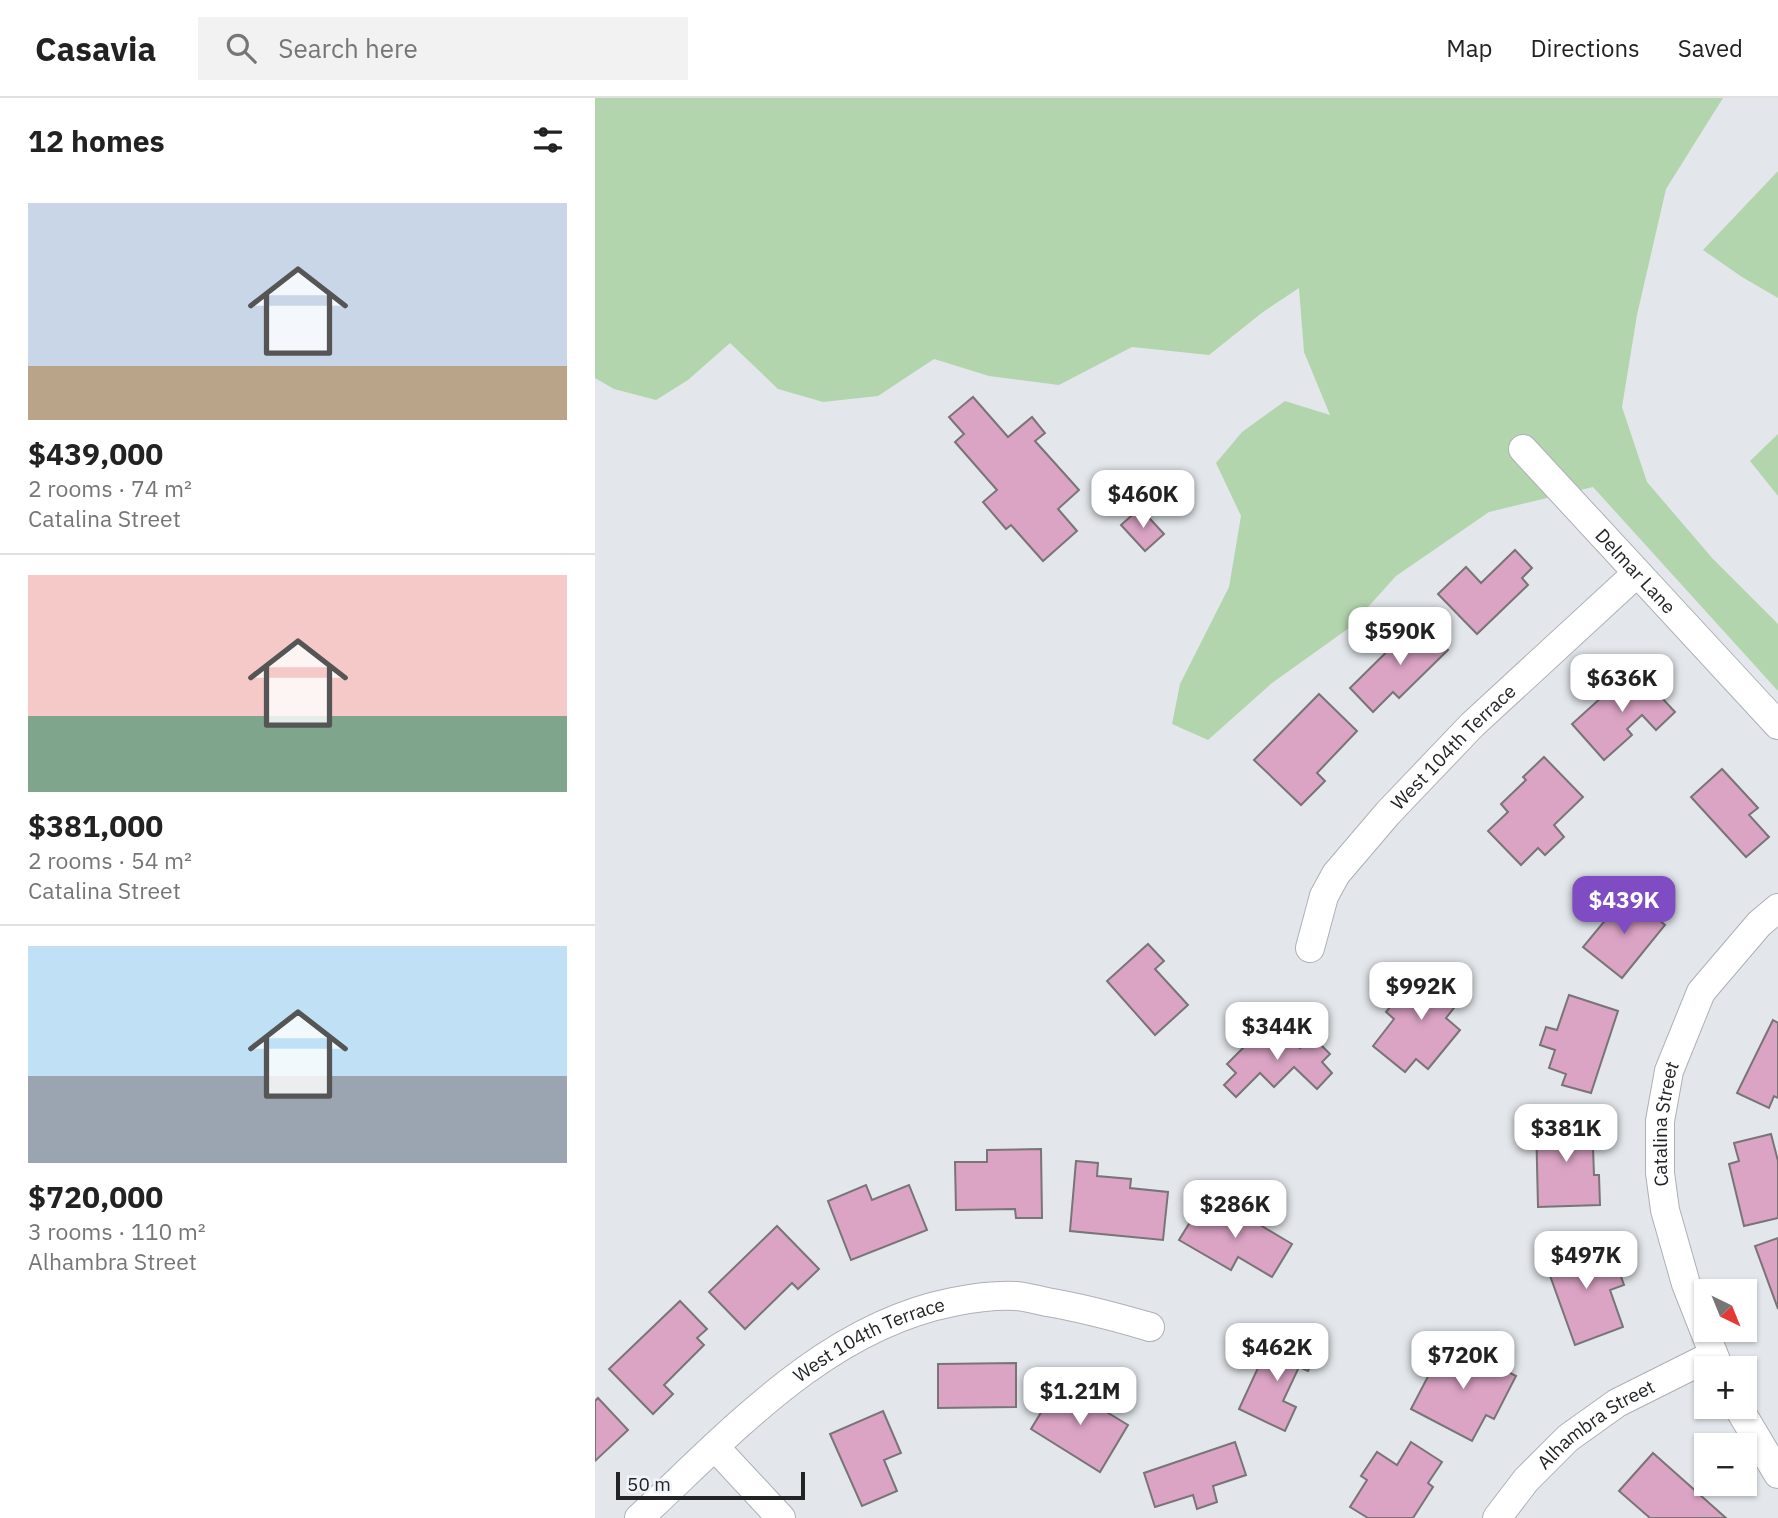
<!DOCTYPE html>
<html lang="en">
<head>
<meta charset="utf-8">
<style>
	:root { --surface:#fff; --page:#f2f2f2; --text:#222; --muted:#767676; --line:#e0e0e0; --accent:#804cc4 }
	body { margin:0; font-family:"IBM Plex Sans",sans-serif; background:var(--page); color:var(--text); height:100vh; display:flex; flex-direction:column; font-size:26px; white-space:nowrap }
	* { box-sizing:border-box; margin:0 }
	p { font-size:23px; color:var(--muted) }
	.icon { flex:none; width:38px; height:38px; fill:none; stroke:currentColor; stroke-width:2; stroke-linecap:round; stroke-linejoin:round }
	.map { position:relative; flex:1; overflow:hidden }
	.panel { display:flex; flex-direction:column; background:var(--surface); width:595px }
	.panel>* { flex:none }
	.needle { width:46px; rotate:137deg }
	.tools { position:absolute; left:1099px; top:1181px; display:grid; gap:14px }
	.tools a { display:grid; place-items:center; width:63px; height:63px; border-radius:0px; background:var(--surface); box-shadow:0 2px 5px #0004; font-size:35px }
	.scale { position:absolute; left:21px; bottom:18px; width:189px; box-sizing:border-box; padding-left:7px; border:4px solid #212325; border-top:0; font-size:19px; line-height:24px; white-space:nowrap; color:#212325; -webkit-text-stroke:5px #f0f4f9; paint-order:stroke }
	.price { position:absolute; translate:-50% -60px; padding:0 16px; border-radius:14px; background:#fff; color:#222; font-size:23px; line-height:46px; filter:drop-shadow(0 2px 4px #0008) }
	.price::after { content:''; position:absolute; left:50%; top:42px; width:21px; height:16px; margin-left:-10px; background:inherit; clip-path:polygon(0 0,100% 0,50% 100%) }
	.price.current { background:var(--accent); color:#fff }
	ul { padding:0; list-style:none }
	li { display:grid; align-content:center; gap:14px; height:371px; padding:0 28px }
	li+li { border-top:2px solid var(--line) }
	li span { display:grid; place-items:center; height:217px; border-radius:0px; color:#555 }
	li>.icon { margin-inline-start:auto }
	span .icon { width:126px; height:126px; fill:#fffc; stroke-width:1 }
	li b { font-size:30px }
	h2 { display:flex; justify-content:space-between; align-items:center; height:84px; padding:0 28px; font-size:30px }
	header { display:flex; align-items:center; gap:42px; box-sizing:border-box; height:98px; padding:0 35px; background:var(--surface); border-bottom:2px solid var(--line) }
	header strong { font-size:33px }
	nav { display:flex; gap:38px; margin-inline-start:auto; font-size:24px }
	.search { width:490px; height:63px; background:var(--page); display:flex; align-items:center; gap:18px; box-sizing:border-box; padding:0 24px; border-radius:0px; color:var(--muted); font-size:26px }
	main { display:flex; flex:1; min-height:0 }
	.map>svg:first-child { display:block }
	.green { fill:#b3d5ad }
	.building { fill:#dba4c5; stroke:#797476; stroke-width:2 }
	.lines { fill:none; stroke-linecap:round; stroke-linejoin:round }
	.minor-casing { stroke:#adb0b5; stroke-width:30 }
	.minor { stroke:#fff; stroke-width:28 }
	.labels { text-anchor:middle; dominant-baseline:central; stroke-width:5; stroke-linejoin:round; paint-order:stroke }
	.street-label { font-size:19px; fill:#212325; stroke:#f0f4f9 }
</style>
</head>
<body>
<header>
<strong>Casavia</strong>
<div class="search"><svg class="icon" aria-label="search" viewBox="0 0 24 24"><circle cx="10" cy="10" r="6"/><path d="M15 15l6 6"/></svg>Search here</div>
<nav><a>Map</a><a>Directions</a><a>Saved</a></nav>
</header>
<main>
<section class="panel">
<h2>12 homes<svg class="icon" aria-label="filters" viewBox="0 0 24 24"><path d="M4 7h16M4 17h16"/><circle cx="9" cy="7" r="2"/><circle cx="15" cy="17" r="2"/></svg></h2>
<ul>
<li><span style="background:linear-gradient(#c9d6e8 75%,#b9a48a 0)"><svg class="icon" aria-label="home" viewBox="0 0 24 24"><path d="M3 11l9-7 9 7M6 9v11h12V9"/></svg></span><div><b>$439,000</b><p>2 rooms · 74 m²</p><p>Catalina Street</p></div></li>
<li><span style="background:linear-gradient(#f6c9c9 65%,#7fa58c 0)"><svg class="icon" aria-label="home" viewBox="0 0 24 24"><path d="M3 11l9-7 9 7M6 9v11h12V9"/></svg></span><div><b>$381,000</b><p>2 rooms · 54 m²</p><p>Catalina Street</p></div></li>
<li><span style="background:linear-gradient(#bfe0f5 60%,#9aa5b1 0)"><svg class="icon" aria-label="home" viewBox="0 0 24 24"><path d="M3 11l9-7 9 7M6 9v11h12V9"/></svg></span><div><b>$720,000</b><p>3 rooms · 110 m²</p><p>Alhambra Street</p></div></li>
</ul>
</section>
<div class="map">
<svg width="1183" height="1420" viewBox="0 0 1183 1420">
	<rect width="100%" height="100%" fill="#e3e7eb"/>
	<!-- green -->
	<g class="green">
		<path d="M 0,0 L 1128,0 L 1071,91 L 1042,217 L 1027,309 L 1052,384 L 1118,461 L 1183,526 L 1183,593 L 998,389 L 894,414 L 801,478 L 754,530 L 677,585 L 613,642 L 577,626 L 585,586 L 634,489 L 646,418 L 621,365 L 647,334 L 690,303 L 735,317 L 709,254 L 704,190 L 668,214 L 614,257 L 537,249 L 464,287 L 394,278 L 339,261 L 283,298 L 228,304 L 183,291 L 135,245 L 93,282 L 61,302 L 19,291 L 0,280 Z"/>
		<path d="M 1183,73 L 1183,200 L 1147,179 L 1108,152 Z"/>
		<path d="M 1183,336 L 1183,398 L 1155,363 Z"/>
	</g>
	<!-- building -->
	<g class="building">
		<path d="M 378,299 L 413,339 L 437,319 L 450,335 L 440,343 L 484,392 L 463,411 L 482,433 L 448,463 L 416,427 L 411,431 L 388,404 L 402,392 L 360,344 L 369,336 L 354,319 Z"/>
		<path d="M 545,410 L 569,436 L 550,453 L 526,427 Z"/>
		<path d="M 920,452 L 937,470 L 927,480 L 933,487 L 882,536 L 843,496 L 871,469 L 886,485 Z"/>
		<path d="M 824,522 L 853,552 L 804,600 L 798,594 L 778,614 L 755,590 Z"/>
		<path d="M 1039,570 L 1080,614 L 1061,632 L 1047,617 L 1032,631 L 1037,637 L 1009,662 L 977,626 Z"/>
		<path d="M 724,596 L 762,633 L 722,675 L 730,683 L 706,707 L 659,662 Z"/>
		<path d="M 949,659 L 988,699 L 959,727 L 969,739 L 950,757 L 943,750 L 926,767 L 893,733 L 913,714 L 906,706 L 931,682 L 928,679 Z"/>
		<path d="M 1127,671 L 1163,710 L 1154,717 L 1174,739 L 1151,759 L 1096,699 Z"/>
		<path d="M 1032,796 L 1070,827 L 1027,880 L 988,849 Z"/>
		<path d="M 553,846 L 569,863 L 560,871 L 593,907 L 560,937 L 512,883 Z"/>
		<path d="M 837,869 L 870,896 L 851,920 L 865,932 L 833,971 L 821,961 L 810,974 L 778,948 L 799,921 L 791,914 L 821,877 L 827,881 Z"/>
		<path d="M 974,897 L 1023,913 L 996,995 L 967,987 L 971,976 L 954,970 L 960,952 L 945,947 L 951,929 L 962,932 Z"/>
		<path d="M 1178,922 L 1183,925 L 1183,1000 L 1179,998 L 1174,1010 L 1142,995 Z"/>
		<path d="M 665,933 L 681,949 L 692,938 L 705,950 L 717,938 L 735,956 L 727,964 L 737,975 L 722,991 L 699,969 L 679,989 L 665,975 L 641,999 L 629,987 L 641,975 L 632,966 Z"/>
		<path d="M 997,1022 L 999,1077 L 1004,1077 L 1005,1107 L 943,1109 L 941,1024 Z"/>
		<path d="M 1176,1036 L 1183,1063 L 1183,1120 L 1149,1128 L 1134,1066 L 1144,1063 L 1139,1045 Z"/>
		<path d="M 446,1051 L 447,1120 L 421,1120 L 420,1111 L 361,1112 L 360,1064 L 392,1064 L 392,1052 Z"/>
		<path d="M 481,1063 L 503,1065 L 502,1078 L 536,1081 L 535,1090 L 573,1094 L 568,1142 L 475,1133 Z"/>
		<path d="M 271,1087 L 277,1102 L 314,1087 L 332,1132 L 256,1162 L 233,1103 Z"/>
		<path d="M 630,1106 L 697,1146 L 677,1179 L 643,1159 L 636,1172 L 584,1142 L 605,1108 L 623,1118 Z"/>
		<path d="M 182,1128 L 224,1171 L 203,1191 L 197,1185 L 150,1231 L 114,1194 Z"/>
		<path d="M 1183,1140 L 1183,1211 L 1160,1148 Z"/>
		<path d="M 1002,1142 L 1012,1168 L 1021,1165 L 1029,1187 L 1015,1192 L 1028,1229 L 980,1247 L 949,1161 Z"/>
		<path d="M 85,1203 L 112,1231 L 102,1240 L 109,1247 L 69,1287 L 78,1296 L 58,1316 L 14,1271 Z"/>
		<path d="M 685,1238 L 722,1255 L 713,1273 L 704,1269 L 688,1303 L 701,1309 L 690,1333 L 644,1311 L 667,1261 L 673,1264 Z"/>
		<path d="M 852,1242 L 921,1278 L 899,1321 L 891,1317 L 877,1343 L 816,1311 Z"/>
		<path d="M 421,1265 L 421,1309 L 343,1310 L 343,1266 Z"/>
		<path d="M 464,1285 L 533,1327 L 505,1374 L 436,1331 Z"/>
		<path d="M 3,1300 L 33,1332 L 0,1363 L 0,1303 Z"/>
		<path d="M 288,1313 L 306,1355 L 289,1362 L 302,1393 L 267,1408 L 235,1336 Z"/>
		<path d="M 640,1344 L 651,1377 L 618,1388 L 622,1404 L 602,1411 L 598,1397 L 560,1409 L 549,1375 Z"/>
		<path d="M 816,1344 L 847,1364 L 833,1385 L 838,1389 L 818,1420 L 773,1420 L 755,1409 L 772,1382 L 766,1378 L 782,1354 L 802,1367 Z"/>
		<path d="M 1058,1355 L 1131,1420 L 1055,1420 L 1024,1393 Z"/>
	</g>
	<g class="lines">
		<!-- minor casing -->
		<g class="minor-casing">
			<g id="minor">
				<path id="s1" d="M 928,351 L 1183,627"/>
				<path id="s2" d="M 715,850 L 729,798 L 741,776 L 793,715 L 877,627 L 1042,475"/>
				<path id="s3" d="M 1124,1270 L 1091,1186 L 1070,1112 L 1065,1075 L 1065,1023 L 1074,973 L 1106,894 L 1164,826 L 1183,810"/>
				<path d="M 1143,1309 L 1183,1376"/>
				<path d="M 120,1349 L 186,1420"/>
				<path id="s4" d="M 44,1420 C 136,1335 230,1229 358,1204 C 378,1200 400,1197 421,1198 C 432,1199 442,1202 452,1204 C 488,1210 521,1219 555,1229"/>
				<path id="s5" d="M 902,1420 L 931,1382 L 973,1340 L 1022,1305 L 1118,1257"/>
			</g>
		</g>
		<!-- minor -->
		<use href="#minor" class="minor"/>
	</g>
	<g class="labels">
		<!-- street labels -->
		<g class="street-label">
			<text stroke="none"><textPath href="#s1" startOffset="166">Delmar Lane</textPath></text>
			<text stroke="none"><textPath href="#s2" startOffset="252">West 104th Terrace</textPath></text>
			<text stroke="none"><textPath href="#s3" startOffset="254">Catalina Street</textPath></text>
			<text stroke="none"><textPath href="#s4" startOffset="294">West 104th Terrace</textPath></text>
			<text stroke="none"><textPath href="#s5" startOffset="138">Alhambra Street</textPath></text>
		</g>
	</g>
</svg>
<div class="tools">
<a><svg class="needle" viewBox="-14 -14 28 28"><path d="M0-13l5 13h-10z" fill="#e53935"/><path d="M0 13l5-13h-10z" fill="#767676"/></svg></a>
<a>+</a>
<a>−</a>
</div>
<div class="scale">50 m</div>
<b class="price" style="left:548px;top:432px">$460K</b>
<b class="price" style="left:805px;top:569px">$590K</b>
<b class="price" style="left:1027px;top:616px">$636K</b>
<b class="price current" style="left:1029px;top:838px">$439K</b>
<b class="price" style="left:826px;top:924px">$992K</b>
<b class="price" style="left:682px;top:964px">$344K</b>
<b class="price" style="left:971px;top:1066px">$381K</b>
<b class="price" style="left:640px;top:1142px">$286K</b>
<b class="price" style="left:991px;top:1193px">$497K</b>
<b class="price" style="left:682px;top:1285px">$462K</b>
<b class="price" style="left:868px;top:1293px">$720K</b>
<b class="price" style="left:485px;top:1329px">$1.21M</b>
</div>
</main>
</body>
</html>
